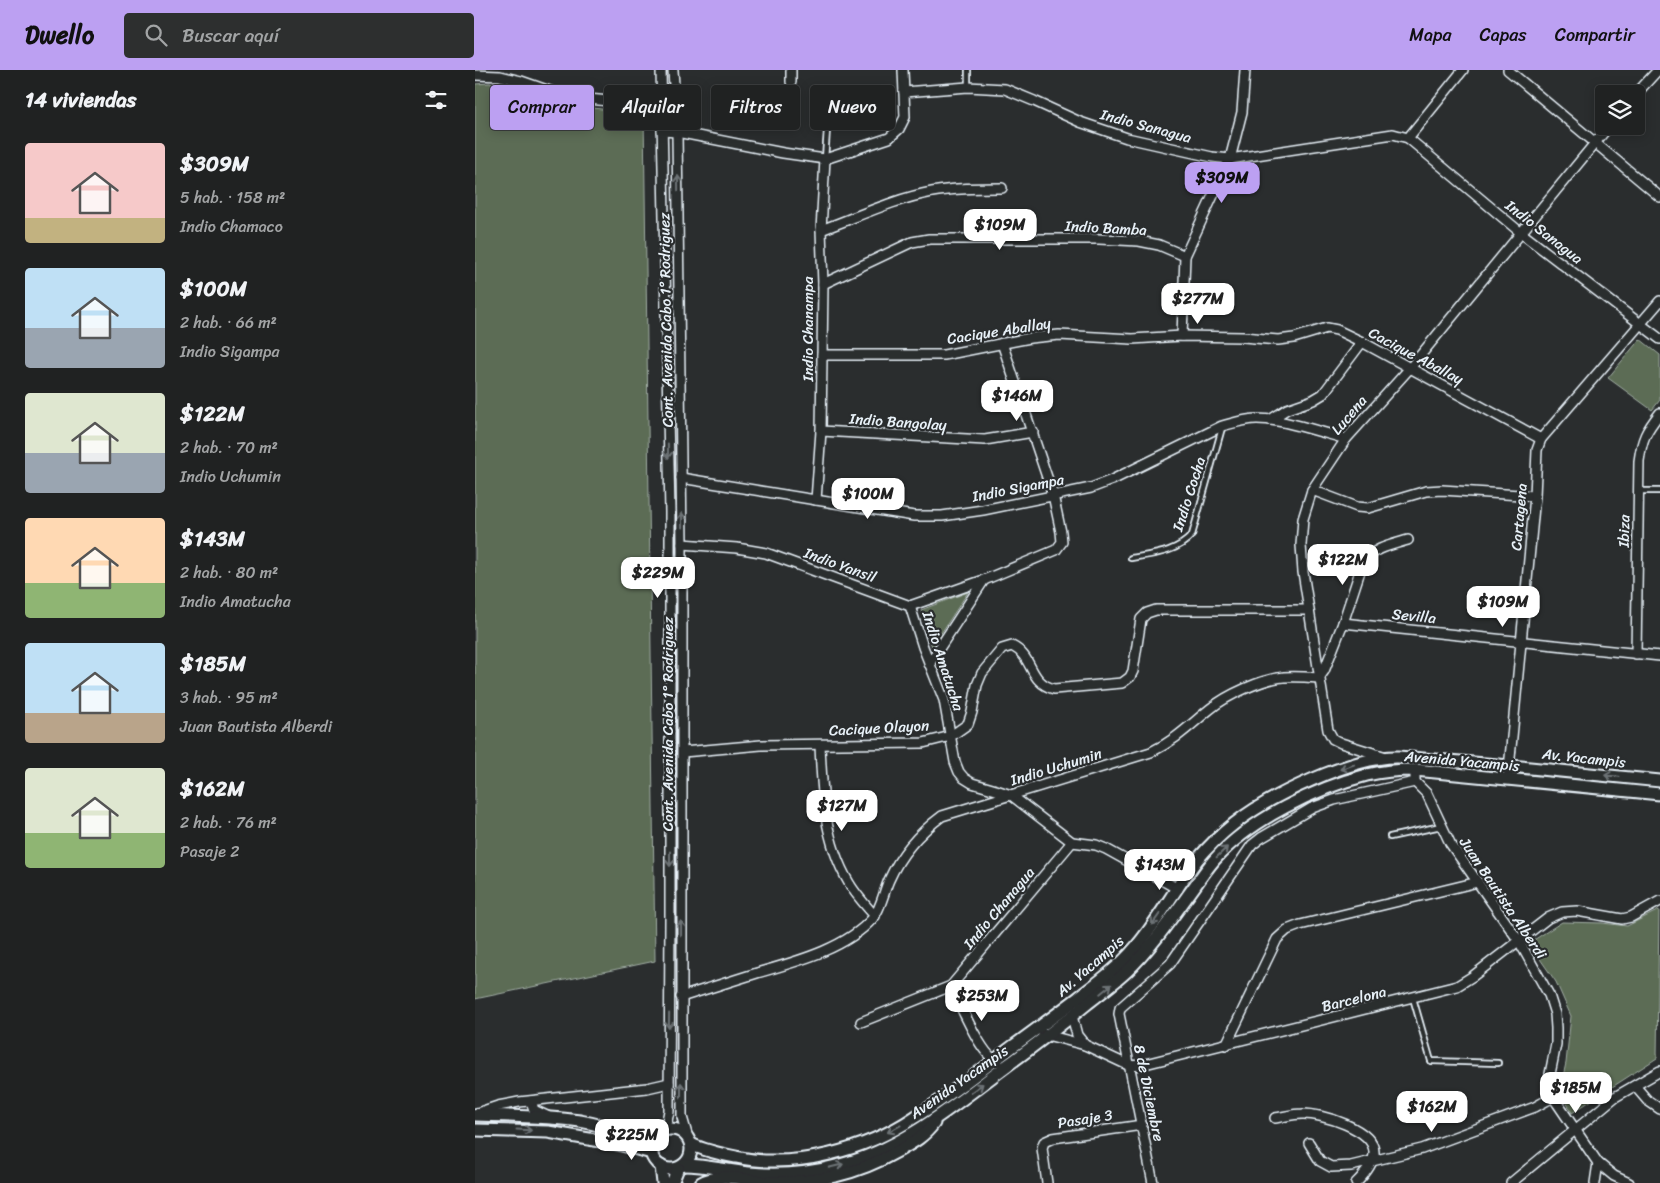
<!DOCTYPE html>
<html lang="es">
<head>
<meta charset="utf-8">
<style>
	:root { --surface:#202222; --page:#2d2f2f; --text:#f1f3f6; --muted:#a2a4a5; --line:#3d3f40; --accent:#bca0f2 }
	body { margin:0; font-family:Sriracha,sans-serif; background:var(--page); color:var(--text); height:100vh; display:flex; flex-direction:column; font-size:19px; white-space:nowrap }
	* { box-sizing:border-box; margin:0 }
	p { font-size:16px; color:var(--muted) }
	.icon { flex:none; width:28px; height:28px; fill:none; stroke:currentColor; stroke-width:2; stroke-linecap:round; stroke-linejoin:round }
	.map { position:relative; flex:1; overflow:hidden }
	.drawer { display:flex; flex-direction:column; background:var(--surface); width:475px }
	.drawer>* { flex:none }
	.top-card { position:absolute; left:15px; top:15px; width:475px; height:45px; display:flex; gap:10px }
	.tools { position:absolute; left:1120px; top:15px; display:grid; gap:10px }
	.tools a { display:grid; place-items:center; width:50px; height:50px; border-radius:5px; background:var(--surface); box-shadow:0 2px 12px #0003,0 0 0 1px var(--line); font-size:25px }
	.price { position:absolute; translate:-50% -42px; padding:0 11px; border-radius:10px; background:#fff; color:#222; font-size:16px; line-height:32px; filter:drop-shadow(0 1px 2px #0008) }
	.price::after { content:''; position:absolute; left:50%; top:30px; width:15px; height:11px; margin-left:-8px; background:inherit; clip-path:polygon(0 0,100% 0,50% 100%) }
	.price.active { background:var(--accent); color:#111 }
	ul { padding:0; list-style:none }
	li { display:flex; align-items:center; gap:15px; height:125px; padding:0 25px }
	li span { display:grid; place-items:center; flex:none; width:140px; height:100px; border-radius:5px; color:#555 }
	li>.icon { margin-inline-start:auto }
	span .icon { width:60px; height:60px; fill:#fffc; stroke-width:1 }
	li b { font-size:21px }
	h2 { display:flex; justify-content:space-between; align-items:center; height:60px; padding:0 25px; font-size:21px }
	.tag { padding:0 18px; border-radius:5px; background:var(--surface); box-shadow:0 2px 12px #0003,0 0 0 1px var(--line); font-size:18px; line-height:45px }
	.tag.active { background:var(--accent); color:#111 }
	header { display:flex; align-items:center; gap:30px; box-sizing:border-box; height:70px; padding:0 25px; background:var(--accent); color:#111 }
	header strong { font-size:24px }
	nav { display:flex; gap:28px; margin-inline-start:auto; font-size:18px }
	.search { width:350px; height:45px; background:var(--page); display:flex; align-items:center; gap:12px; box-sizing:border-box; padding:0 18px; border-radius:5px; color:var(--muted); font-size:19px }
	main { display:flex; flex:1; min-height:0 }
	.map>svg:first-child { display:block }
	.green { fill:#5c6c54; stroke:#a2aea6 }
	.lines { fill:none; stroke-linecap:round; stroke-linejoin:round }
	.service-casing { stroke:#e8f1f8; stroke-width:8 }
	.minor-casing { stroke:#e8f1f8; stroke-width:12 }
	.tertiary-casing { stroke:#e8f1f8; stroke-width:15 }
	.service { stroke:#2a2d2e; stroke-width:4.5 }
	.minor { stroke:#2a2d2e; stroke-width:9 }
	.tertiary { stroke:#2a2d2e; stroke-width:11 }
	.oneway { stroke:#6c7275 }
	.labels { text-anchor:middle; dominant-baseline:central; stroke-width:4.5; stroke-linejoin:round; paint-order:stroke }
	.street-label { font-size:15px; fill:#e8f1f8; stroke:#2a2d2e }
</style>
</head>
<body>
<header>
<strong>Dwello</strong>
<div class="search"><svg class="icon" aria-label="search" viewBox="0 0 24 24"><circle cx="10" cy="10" r="6"/><path d="M15 15l6 6"/></svg>Buscar aquí</div>
<nav><a>Mapa</a><a>Capas</a><a>Compartir</a></nav>
</header>
<main>
<section class="drawer">
<h2>14 viviendas<svg class="icon" aria-label="filters" viewBox="0 0 24 24"><path d="M4 7h16M4 17h16"/><circle cx="9" cy="7" r="2"/><circle cx="15" cy="17" r="2"/></svg></h2>
<ul>
<li><span style="background:linear-gradient(#f6c9c9 75%,#c2b280 0)"><svg class="icon" aria-label="home" viewBox="0 0 24 24"><path d="M3 11l9-7 9 7M6 9v11h12V9"/></svg></span><div><b>$309M</b><p>5 hab. · 158 m²</p><p>Indio Chamaco</p></div></li>
<li><span style="background:linear-gradient(#bfe0f5 60%,#9aa5b1 0)"><svg class="icon" aria-label="home" viewBox="0 0 24 24"><path d="M3 11l9-7 9 7M6 9v11h12V9"/></svg></span><div><b>$100M</b><p>2 hab. · 66 m²</p><p>Indio Sigampa</p></div></li>
<li><span style="background:linear-gradient(#dfe7d0 60%,#9aa5b1 0)"><svg class="icon" aria-label="home" viewBox="0 0 24 24"><path d="M3 11l9-7 9 7M6 9v11h12V9"/></svg></span><div><b>$122M</b><p>2 hab. · 70 m²</p><p>Indio Uchumin</p></div></li>
<li><span style="background:linear-gradient(#ffd9b3 65%,#8fb573 0)"><svg class="icon" aria-label="home" viewBox="0 0 24 24"><path d="M3 11l9-7 9 7M6 9v11h12V9"/></svg></span><div><b>$143M</b><p>2 hab. · 80 m²</p><p>Indio Amatucha</p></div></li>
<li><span style="background:linear-gradient(#bfe0f5 70%,#b9a48a 0)"><svg class="icon" aria-label="home" viewBox="0 0 24 24"><path d="M3 11l9-7 9 7M6 9v11h12V9"/></svg></span><div><b>$185M</b><p>3 hab. · 95 m²</p><p>Juan Bautista Alberdi</p></div></li>
<li><span style="background:linear-gradient(#dfe7d0 65%,#8fb573 0)"><svg class="icon" aria-label="home" viewBox="0 0 24 24"><path d="M3 11l9-7 9 7M6 9v11h12V9"/></svg></span><div><b>$162M</b><p>2 hab. · 76 m²</p><p>Pasaje 2</p></div></li>
</ul>
</section>
<div class="map">
<svg width="1185" height="1113" viewBox="0 0 1185 1113">
	<rect width="100%" height="100%" fill="#2a2d2e"/>
	<filter id="ink" filterUnits="userSpaceOnUse"><feTurbulence type="fractalNoise" baseFrequency=".02" numOctaves="2"/><feDisplacementMap in="SourceGraphic" scale="10" xChannelSelector="R" yChannelSelector="G"/><feConvolveMatrix kernelMatrix="1 2 1 2 8 2 1 2 1" color-interpolation-filters="sRGB"/></filter>
	<g filter="url(#ink)">
		<!-- green -->
		<g class="green">
			<path d="M 15,13 L 50,30 L 169,44 L 180,891 L 0,929 L 0,14 Z"/>
			<path d="M 1165,269 L 1185,285 L 1185,330 L 1177,340 L 1133,308 Z"/>
			<path d="M 493,522 L 457,577 L 446,540 Z"/>
			<path d="M 1184,840 L 1182,988 L 1097,1043 L 1085,1020 L 1091,993 L 1096,946 L 1081,912 L 1054,873 L 1087,852 L 1127,853 L 1152,856 Z"/>
		</g>
		<g class="lines">
			<!-- service casing -->
			<g class="service-casing">
				<g id="service">
					<path d="M 493,0 L 493,17"/>
					<path d="M 350,89 L 353,45"/>
					<path d="M 1163,421 L 1185,421"/>
					<path d="M 656,488 C 678,484 701,483 717,465 L 747,358"/>
					<path d="M 915,767 L 966,756"/>
					<path d="M 938,928 L 956,991 L 1023,993"/>
				</g>
			</g>
			<!-- minor casing -->
			<g class="minor-casing">
				<g id="minor">
					<path d="M 186,0 L 195,442 L 195,848 L 194,1041 L 192,1051 L 187,1062"/>
					<path d="M 198,0 L 202,62 L 207,474 L 207,1047 L 213,1068"/>
					<path d="M 1033,0 L 1185,127"/>
					<path d="M 0,5 L 25,6 L 46,11 L 92,27 L 187,36"/>
					<path d="M 316,12 L 316,0"/>
					<path d="M 429,22 L 493,17 L 530,19 L 559,31 L 605,52 L 652,68 L 737,87 L 755,89 L 918,64 L 933,68 L 1045,162 L 1185,269"/>
					<path d="M 1161,24 L 1183,0"/>
					<path d="M 187,61 L 202,62 L 308,83 L 350,89 L 414,68 L 424,59 L 430,47 L 428,0"/>
					<path d="M 933,68 L 988,0"/>
					<path d="M 346,160 C 382,147 419,129 457,122 C 480,118 503,118 527,118"/>
					<path d="M 348,214 L 437,172 L 454,169 L 624,169 L 664,171 L 684,175 L 710,186"/>
					<path d="M 707,266 L 710,186 L 755,89 L 767,42 L 770,0"/>
					<path d="M 347,285 L 469,285 L 555,268 L 584,265 L 657,269 L 707,266 L 768,267 L 803,270 L 819,268 L 852,258 L 862,260 L 887,272 L 1066,369"/>
					<path d="M 795,350 L 812,339 L 838,330 L 848,324 L 887,272"/>
					<path d="M 346,361 L 510,370 L 558,362"/>
					<path d="M 206,408 L 439,446 L 467,446 L 508,440 L 616,418 L 637,410 L 747,356 C 759,353 770,349 782,349 C 807,349 846,362 871,369"/>
					<path d="M 837,420 L 882,437 L 893,438 L 951,421 L 967,420 L 1060,426"/>
					<path d="M 341,430 L 346,361 L 348,214 L 346,160 L 350,89"/>
					<path d="M 207,474 L 262,478 L 291,483 L 435,536 L 509,510 L 581,480 L 587,472 L 586,462 L 578,425 L 527,273"/>
					<path d="M 435,536 L 448,577 L 469,630 L 480,692 L 484,702 L 489,708 L 497,713 L 521,720 L 536,725 L 597,772 L 621,775 L 631,779 L 703,819"/>
					<path d="M 868,553 L 1185,586"/>
					<path d="M 1161,584 L 1164,391 C 1167,368 1171,361 1185,343"/>
					<path d="M 454,594 L 509,510"/>
					<path d="M 345,675 C 347,722 349,771 374,813 C 381,825 391,836 400,846"/>
					<path d="M 208,682 L 286,675 L 448,673 L 476,666 L 493,654 L 497,642 L 502,615 L 507,603 L 527,579 L 537,576 C 559,587 553,612 579,619 L 647,613 L 655,607 L 658,601 L 666,549 L 672,543 L 681,540 L 833,540"/>
					<path d="M 908,686 L 866,673 L 858,669 L 853,660 L 828,502 L 826,475 L 828,449 L 837,420 L 871,369 L 935,298 L 1134,56"/>
					<path d="M 1033,709 L 1060,426 L 1062,380 L 1066,369 L 1185,231"/>
					<path d="M 940,712 L 952,724 L 975,773 L 1044,871 L 1074,925 L 1080,944 L 1081,958 L 1081,974 L 1075,1004 L 1078,1027 L 1123,1093 L 1139,1106 L 1154,1113"/>
					<path d="M 476,916 C 484,931 507,989 523,991"/>
					<path d="M 206,927 C 231,919 257,911 282,903 C 320,892 371,879 398,848 C 406,838 409,821 414,810 C 426,783 444,763 467,746 L 676,682 C 701,670 714,656 735,639 C 752,625 787,609 809,607 C 820,606 832,607 844,608 L 849,601 L 868,553 L 888,492 C 899,478 916,475 933,470"/>
					<path d="M 597,946 L 602,965 L 610,975"/>
					<path d="M 386,952 L 476,916 L 597,772"/>
					<path d="M 568,964 L 610,975 L 655,996 L 666,995 L 982,916 L 998,906 L 1073,848 L 1087,842 L 1102,841 L 1147,849 L 1156,847 L 1185,831"/>
					<path d="M 751,975 L 802,869 L 812,860 L 825,855 L 1003,812"/>
					<path d="M 1160,1016 L 1172,1030 L 1185,1039"/>
					<path d="M 56,1031 L 59,1040 L 72,1046"/>
					<path d="M 2,1043 L 23,1036 L 44,1032 L 172,1018 L 194,1013"/>
					<path d="M 800,1048 C 808,1047 818,1044 827,1044 C 845,1043 901,1059 899,1084 C 898,1094 888,1106 881,1113"/>
					<path d="M 834,1073 L 845,1091 L 856,1097 L 876,1096 L 947,1079 L 1060,1037 L 1078,1027"/>
					<path d="M 572,1113 L 567,1078 L 569,1072 L 578,1068 L 667,1055"/>
					<path d="M 678,1113 L 644,944 L 645,938 L 695,894 L 777,775 L 786,768 L 837,738 L 859,730 L 940,712 L 940,700"/>
					<path d="M 1036,1113 L 1140,1027 L 1185,1001"/>
					<path d="M 1120,1113 L 1123,1093"/>
				</g>
			</g>
			<!-- tertiary casing -->
			<g class="tertiary-casing">
				<g id="tertiary">
					<path d="M 0,1045 C 35,1046 70,1046 105,1051 C 131,1056 156,1064 182,1066"/>
					<circle cx="196" cy="1079" r="20"/>
					<path d="M 0,1060 L 73,1062 L 143,1074 L 177,1083"/>
					<path d="M 216,1074 C 230,1081 245,1084 261,1087 C 319,1100 391,1080 440,1047 C 474,1026 505,1001 537,977 C 559,961 581,945 603,928 C 618,916 635,904 649,890 C 678,861 697,822 722,790 C 733,777 745,765 759,754 C 794,726 878,686 923,687 L 1036,696 L 1185,711"/>
					<path d="M 209,1095 C 231,1095 252,1101 274,1103 C 304,1106 336,1103 365,1095 C 428,1079 479,1035 530,997 C 559,976 586,955 613,933 C 626,923 639,913 651,902 C 677,877 698,846 719,817 C 726,807 733,797 740,789 C 776,749 841,718 892,705 C 908,701 924,700 940,700 L 1185,724"/>
					<path d="M 186,1096 L 188,1113"/>
					<path d="M 197,1113 L 203,1098"/>
					<path d="M 226,1113 C 247,1101 271,1111 294,1112 C 342,1113 381,1105 423,1081 C 437,1073 449,1067 459,1053"/>
				</g>
			</g>
			<!-- service -->
			<use href="#service" class="service"/>
			<!-- minor -->
			<use href="#minor" class="minor"/>
			<!-- tertiary -->
			<use href="#tertiary" class="tertiary"/>
		</g>
		<!-- one-way arrows -->
		<defs><path id="oneway-shaft" d="M-6 0H5M1.5-3L5.5 0L1.5 3" fill="none" stroke-width="1.6" stroke-linecap="round" stroke-linejoin="round" transform="scale(1.25)"/></defs>
		<g class="oneway">
			<use href="#oneway-shaft" transform="translate(203 113) rotate(-91)"/>
			<use href="#oneway-shaft" transform="translate(193 381) rotate(89)"/>
			<use href="#oneway-shaft" transform="translate(207 450) rotate(-91)"/>
			<use href="#oneway-shaft" transform="translate(872 697) rotate(161)"/>
			<use href="#oneway-shaft" transform="translate(1137 706) rotate(-174)"/>
			<use href="#oneway-shaft" transform="translate(747 782) rotate(-44)"/>
			<use href="#oneway-shaft" transform="translate(195 789) rotate(90)"/>
			<use href="#oneway-shaft" transform="translate(681 849) rotate(126)"/>
			<use href="#oneway-shaft" transform="translate(206 858) rotate(-90)"/>
			<use href="#oneway-shaft" transform="translate(631 919) rotate(-39)"/>
			<use href="#oneway-shaft" transform="translate(194 951) rotate(91)"/>
			<use href="#oneway-shaft" transform="translate(502 1018) rotate(-36)"/>
			<use href="#oneway-shaft" transform="translate(206 1020) rotate(-90)"/>
			<use href="#oneway-shaft" transform="translate(419 1059) rotate(152)"/>
			<use href="#oneway-shaft" transform="translate(49 1060) rotate(3)"/>
			<use href="#oneway-shaft" transform="translate(361 1096) rotate(-13)"/>
		</g>
	</g>
	<g class="labels">
		<!-- street labels -->
		<g class="street-label">
			<text transform="translate(671 56) rotate(15)">Indio Sanagua</text>
			<text transform="translate(631 158) rotate(3)">Indio Bamba</text>
			<text transform="translate(1069 162) rotate(38)">Indio Sanagua</text>
			<text transform="translate(191 250) rotate(-91)">Cont. Avenida Cabo 1° Rodriguez</text>
			<text transform="translate(333 259) rotate(-90)">Indio Chanampa</text>
			<text transform="translate(524 261) rotate(-9)">Cacique Aballay</text>
			<text transform="translate(941 286) rotate(28)">Cacique Aballay</text>
			<text transform="translate(874 345) rotate(-50)">Lucena</text>
			<text transform="translate(423 352) rotate(4)">Indio Bangolay</text>
			<text transform="translate(543 418) rotate(-11)">Indio Sigampa</text>
			<text transform="translate(714 424) rotate(-72)">Indio Cocha</text>
			<text transform="translate(1044 447) rotate(-85)">Cartagena</text>
			<text transform="translate(1149 461) rotate(-89)">Ibiza</text>
			<text transform="translate(365 495) rotate(20)">Indio Yansil</text>
			<text transform="translate(939 546) rotate(6)">Sevilla</text>
			<text transform="translate(468 591) rotate(72)">Indio Amatucha</text>
			<text transform="translate(193 654) rotate(-90)">Cont. Avenida Cabo 1° Rodriguez</text>
			<text transform="translate(404 658) rotate(-3)">Cacique Olayon</text>
			<text transform="translate(1109 688) rotate(6)">Av. Yacampis</text>
			<text transform="translate(987 691) rotate(5)">Avenida Yacampis</text>
			<text transform="translate(581 697) rotate(-17)">Indio Uchumin</text>
			<text transform="translate(1028 828) rotate(56)">Juan Bautista Alberdi</text>
			<text transform="translate(524 838) rotate(-50)">Indio Chanagua</text>
			<text transform="translate(615 896) rotate(-41)">Av. Yacampis</text>
			<text transform="translate(879 929) rotate(-14)">Barcelona</text>
			<text transform="translate(484 1012) rotate(-35)">Avenida Yacampis</text>
			<text transform="translate(674 1023) rotate(78)">8 de Diciembre</text>
			<text transform="translate(610 1049) rotate(-9)">Pasaje 3</text>
		</g>
	</g>
</svg>
<div class="tools">
<a><svg class="icon" aria-label="layers" viewBox="0 0 24 24"><path d="M12 4l9 5-9 5-9-5zM3 14l9 5 9-5"/></svg></a>
</div>
<b class="price active" style="left:747px;top:134px">$309M</b>
<b class="price" style="left:525px;top:181px">$109M</b>
<b class="price" style="left:723px;top:255px">$277M</b>
<b class="price" style="left:542px;top:352px">$146M</b>
<b class="price" style="left:393px;top:450px">$100M</b>
<b class="price" style="left:868px;top:516px">$122M</b>
<b class="price" style="left:183px;top:529px">$229M</b>
<b class="price" style="left:1028px;top:558px">$109M</b>
<b class="price" style="left:367px;top:762px">$127M</b>
<b class="price" style="left:685px;top:821px">$143M</b>
<b class="price" style="left:507px;top:952px">$253M</b>
<b class="price" style="left:1101px;top:1044px">$185M</b>
<b class="price" style="left:957px;top:1063px">$162M</b>
<b class="price" style="left:157px;top:1091px">$225M</b>
<div class="top-card">
<a class="tag active">Comprar</a>
<a class="tag">Alquilar</a>
<a class="tag">Filtros</a>
<a class="tag">Nuevo</a>
</div>
</div>
</main>
</body>
</html>
